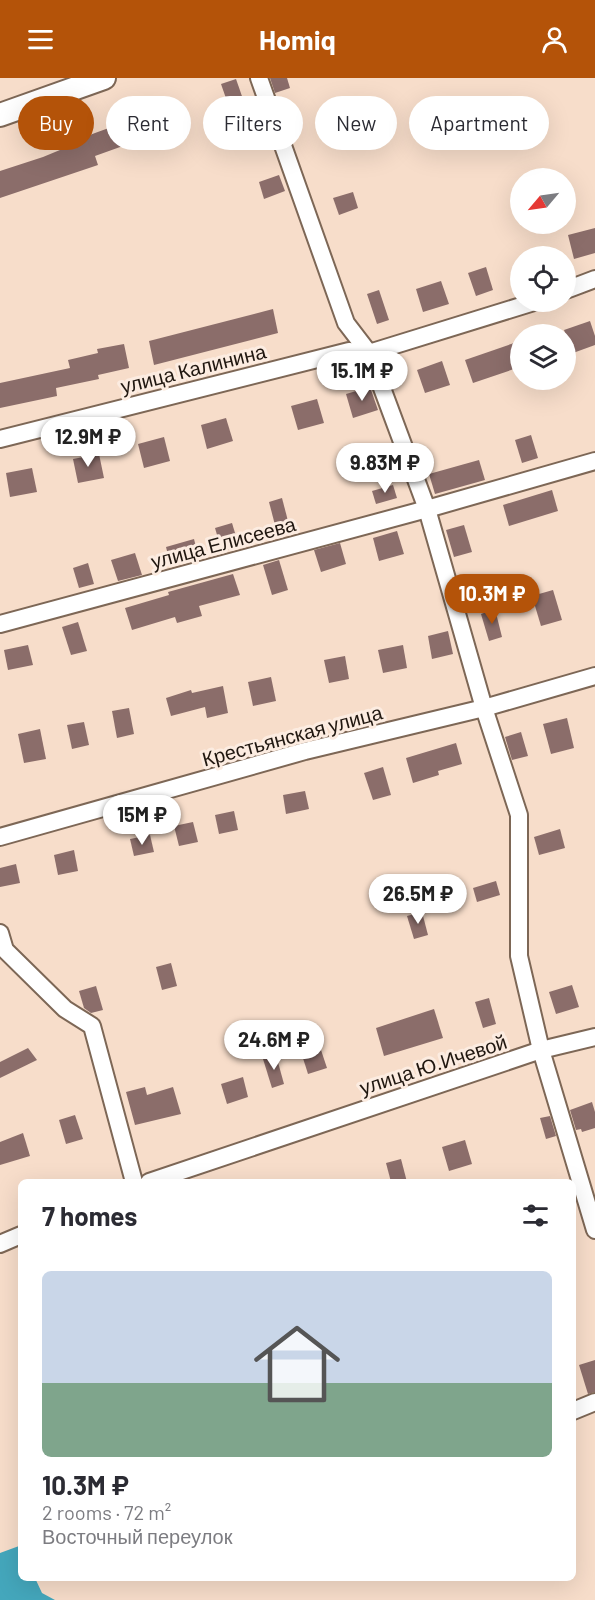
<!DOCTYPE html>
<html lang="en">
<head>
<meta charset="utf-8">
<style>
	:root { --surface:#fff; --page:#f7f7f7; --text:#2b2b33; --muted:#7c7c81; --line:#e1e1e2; --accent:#b45309 }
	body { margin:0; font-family:Barlow,sans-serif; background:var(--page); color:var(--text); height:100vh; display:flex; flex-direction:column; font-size:22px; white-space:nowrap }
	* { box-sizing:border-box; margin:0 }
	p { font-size:20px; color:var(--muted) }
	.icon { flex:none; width:33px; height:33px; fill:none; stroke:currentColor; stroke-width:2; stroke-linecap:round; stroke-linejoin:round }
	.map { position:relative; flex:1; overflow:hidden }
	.side { position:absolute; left:18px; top:1101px; width:558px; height:402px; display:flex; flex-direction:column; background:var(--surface); border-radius:9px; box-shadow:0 6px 24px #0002 }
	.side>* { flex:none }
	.guide { position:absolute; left:18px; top:18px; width:560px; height:54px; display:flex; gap:12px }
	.needle { width:39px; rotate:241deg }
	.tools { position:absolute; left:510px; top:90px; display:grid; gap:12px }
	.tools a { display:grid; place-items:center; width:66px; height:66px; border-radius:50%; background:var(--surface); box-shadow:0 6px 24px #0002; font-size:30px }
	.price { position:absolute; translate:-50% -51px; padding:0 14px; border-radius:21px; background:#fff; color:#222; font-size:20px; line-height:39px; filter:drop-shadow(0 2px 3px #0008) }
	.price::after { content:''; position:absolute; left:50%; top:36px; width:18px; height:14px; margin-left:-9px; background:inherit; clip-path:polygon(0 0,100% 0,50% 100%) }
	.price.current { background:var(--accent); color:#fff }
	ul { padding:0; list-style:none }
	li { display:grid; align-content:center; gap:12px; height:318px; padding:0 24px }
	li+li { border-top:2px solid var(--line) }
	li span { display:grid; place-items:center; height:186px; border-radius:9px; color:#555 }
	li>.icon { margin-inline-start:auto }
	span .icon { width:108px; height:108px; fill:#fffc; stroke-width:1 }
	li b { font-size:26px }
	h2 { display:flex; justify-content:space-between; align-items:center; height:72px; padding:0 24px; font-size:26px }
	.tag { padding:0 21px; border-radius:27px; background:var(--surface); box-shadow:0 6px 24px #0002; font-size:21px; line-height:54px }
	.tag.current { background:var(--accent); color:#fff }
	header { display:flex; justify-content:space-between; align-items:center; height:78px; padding:0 24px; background:var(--accent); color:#fff; font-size:27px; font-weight:700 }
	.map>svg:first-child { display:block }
	.water { fill:#44a7bc }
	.building { fill:#8b6d6a }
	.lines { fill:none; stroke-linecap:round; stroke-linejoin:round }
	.street-casing { stroke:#7d6756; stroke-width:20 }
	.secondary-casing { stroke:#7d6756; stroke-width:26 }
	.street { stroke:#fff; stroke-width:16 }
	.secondary { stroke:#fff; stroke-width:22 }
	.labels { text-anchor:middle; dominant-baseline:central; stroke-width:6; stroke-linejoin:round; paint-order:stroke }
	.street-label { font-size:20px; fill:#201710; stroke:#fcece1 }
</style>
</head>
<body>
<header><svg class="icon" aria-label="menu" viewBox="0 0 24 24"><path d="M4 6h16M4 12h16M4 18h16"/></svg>Homiq<svg class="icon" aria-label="person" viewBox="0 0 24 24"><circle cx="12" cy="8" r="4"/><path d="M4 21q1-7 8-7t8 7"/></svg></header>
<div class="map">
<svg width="595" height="1522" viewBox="0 0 595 1522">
	<rect width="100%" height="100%" fill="#f7ddca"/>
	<!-- water -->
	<path class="water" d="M 19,1468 L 21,1500 L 35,1500 L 42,1515 L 55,1522 L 0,1522 L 0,1475 Z"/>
	<!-- building -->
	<g class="building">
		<path d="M 270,0 L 287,0 L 290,10 L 275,15 Z"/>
		<path d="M 236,1 L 244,24 L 229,29 L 221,6 Z"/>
		<path d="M 142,38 L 150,61 L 135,66 L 134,64 L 95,78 L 98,87 L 0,120 L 0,93 L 43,79 L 72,67 L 72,64 L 95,55 Z"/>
		<path d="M 279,97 L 285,113 L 264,121 L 259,104 Z"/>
		<path d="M 353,114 L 358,130 L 339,137 L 333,120 Z"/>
		<path d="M 595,150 L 595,175 L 574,181 L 568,157 Z"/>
		<path d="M 486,189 L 493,212 L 476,218 L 468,195 Z"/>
		<path d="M 441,203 L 449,226 L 423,234 L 416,211 Z"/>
		<path d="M 379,212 L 389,242 L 377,246 L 367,216 Z"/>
		<path d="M 273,231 L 278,255 L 154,287 L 149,263 Z"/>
		<path d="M 590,243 L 595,258 L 595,267 L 573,275 L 564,252 Z"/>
		<path d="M 514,265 L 520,289 L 473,305 L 465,282 Z"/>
		<path d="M 124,266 L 129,290 L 98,297 L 99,301 L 56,310 L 57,318 L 0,330 L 0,305 L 70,290 L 68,282 L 98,275 L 97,271 Z"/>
		<path d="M 442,283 L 450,307 L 425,315 L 417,292 Z"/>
		<path d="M 370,309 L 378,332 L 353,340 L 346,316 Z"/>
		<path d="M 317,321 L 324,345 L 298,352 L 291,328 Z"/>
		<path d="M 226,340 L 233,363 L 207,371 L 201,347 Z"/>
		<path d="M 531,357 L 538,380 L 522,385 L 515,362 Z"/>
		<path d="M 164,359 L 170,383 L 144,390 L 138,366 Z"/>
		<path d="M 99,376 L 104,400 L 78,405 L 73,381 Z"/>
		<path d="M 479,382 L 485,402 L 435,416 L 429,396 Z"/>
		<path d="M 32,390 L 37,414 L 10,419 L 6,395 Z"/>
		<path d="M 393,407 L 397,420 L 376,426 L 372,413 Z"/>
		<path d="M 552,412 L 558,433 L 509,448 L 503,427 Z"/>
		<path d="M 282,420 L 288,443 L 275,447 L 269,424 Z"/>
		<path d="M 232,445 L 239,468 L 222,474 L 215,450 Z"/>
		<path d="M 464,447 L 472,474 L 454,479 L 446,452 Z"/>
		<path d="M 397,453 L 404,476 L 379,483 L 373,460 Z"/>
		<path d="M 194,461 L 198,477 L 170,485 L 166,469 Z"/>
		<path d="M 340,465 L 346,486 L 321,494 L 314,472 Z"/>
		<path d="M 135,475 L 142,497 L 118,503 L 111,482 Z"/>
		<path d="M 279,482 L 288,512 L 272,517 L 263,487 Z"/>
		<path d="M 88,485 L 94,506 L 79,510 L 73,490 Z"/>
		<path d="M 233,496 L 240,517 L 199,528 L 202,538 L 177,545 L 175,539 L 132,552 L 125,530 L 169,517 L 168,514 Z"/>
		<path d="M 553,512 L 562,542 L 541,548 L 532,518 Z"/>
		<path d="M 495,531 L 502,559 L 489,563 L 481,536 Z"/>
		<path d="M 78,544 L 87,573 L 71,577 L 62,549 Z"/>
		<path d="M 448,553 L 453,576 L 432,581 L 428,558 Z"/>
		<path d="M 28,567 L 33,587 L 8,592 L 4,572 Z"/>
		<path d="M 403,567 L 407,590 L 383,595 L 378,572 Z"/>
		<path d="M 345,578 L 349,601 L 329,605 L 324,582 Z"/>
		<path d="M 271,599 L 276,623 L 253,628 L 248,604 Z"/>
		<path d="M 223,608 L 228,635 L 207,640 L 205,629 L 171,638 L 166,620 L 191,612 L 192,615 Z"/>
		<path d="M 129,630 L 134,656 L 117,660 L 112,633 Z"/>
		<path d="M 567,640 L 574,670 L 551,676 L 543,646 Z"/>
		<path d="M 84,644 L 89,667 L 72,671 L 67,647 Z"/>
		<path d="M 40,651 L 46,681 L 24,685 L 18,656 Z"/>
		<path d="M 521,654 L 528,678 L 512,682 L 505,659 Z"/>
		<path d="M 456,665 L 462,686 L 438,693 L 439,697 L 413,705 L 406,680 Z"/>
		<path d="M 383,689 L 391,717 L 373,722 L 364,695 Z"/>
		<path d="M 305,713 L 309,731 L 286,736 L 283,717 Z"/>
		<path d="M 234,733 L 238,752 L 219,756 L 215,737 Z"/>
		<path d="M 193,744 L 198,764 L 179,768 L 174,748 Z"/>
		<path d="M 560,751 L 565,770 L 539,777 L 534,759 Z"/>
		<path d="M 150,757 L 154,774 L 134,778 L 130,761 Z"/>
		<path d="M 74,772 L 78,793 L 58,797 L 54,777 Z"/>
		<path d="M 16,786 L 20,805 L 0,809 L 0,790 Z"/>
		<path d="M 496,803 L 500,817 L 477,824 L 473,810 Z"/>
		<path d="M 422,834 L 428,857 L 414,861 L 407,838 Z"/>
		<path d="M 171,885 L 177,908 L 162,912 L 156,889 Z"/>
		<path d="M 572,907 L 579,929 L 556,936 L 549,914 Z"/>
		<path d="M 96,908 L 103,932 L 91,935 L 84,930 L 79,913 Z"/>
		<path d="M 489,920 L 496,946 L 483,950 L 475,924 Z"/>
		<path d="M 434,931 L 443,960 L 384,978 L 376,950 Z"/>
		<path d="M 28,970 L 37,982 L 0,1000 L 0,984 Z"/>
		<path d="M 321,972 L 327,990 L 308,996 L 302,977 Z"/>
		<path d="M 276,977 L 284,1006 L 272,1010 L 263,981 Z"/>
		<path d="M 243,999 L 248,1019 L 227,1026 L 221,1006 Z"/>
		<path d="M 145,1009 L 147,1017 L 173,1009 L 181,1036 L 135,1047 L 126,1014 Z"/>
		<path d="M 592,1024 L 595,1034 L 595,1050 L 582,1054 L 581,1051 L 576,1052 L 570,1032 Z"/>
		<path d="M 75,1037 L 83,1061 L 66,1066 L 59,1042 Z"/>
		<path d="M 550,1038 L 556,1058 L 546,1061 L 540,1040 Z"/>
		<path d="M 23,1055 L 30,1078 L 0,1087 L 0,1064 Z"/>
		<path d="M 465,1062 L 472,1086 L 449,1093 L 442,1069 Z"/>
		<path d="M 401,1081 L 407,1104 L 391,1104 L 386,1085 Z"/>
		<path d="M 595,1282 L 595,1314 L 588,1316 L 579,1287 Z"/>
	</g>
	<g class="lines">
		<!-- street casing -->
		<g class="street-casing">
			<g id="street">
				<path d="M 259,0 L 346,245 L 369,275 L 427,431 L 484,630 L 519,737 L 519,878 L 541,972 L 595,1152"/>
				<path d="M 566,212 L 595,201"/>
				<path d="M 0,361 L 349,273 L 369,275 L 534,224"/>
				<path d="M 0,546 L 427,431 L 595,383"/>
				<path d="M 0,759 L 305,673 L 484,630 L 595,598"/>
				<path d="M 0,855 L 5,872 L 65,931 L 92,948 L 134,1104"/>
				<path d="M 149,1104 L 541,972 L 595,959"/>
				<path d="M 0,1166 L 21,1157"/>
				<path d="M 573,1333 L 595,1324"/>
			</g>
		</g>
		<!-- secondary casing -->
		<g class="secondary-casing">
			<path id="secondary" d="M 0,37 L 104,0"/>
		</g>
		<!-- street -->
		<use href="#street" class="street"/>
		<!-- secondary -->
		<use href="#secondary" class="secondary"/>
	</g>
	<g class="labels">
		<!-- street labels -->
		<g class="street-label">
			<text transform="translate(193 290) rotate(-14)">улица Калинина</text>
			<text transform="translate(223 464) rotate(-15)">улица Елисеева</text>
			<text transform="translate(292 657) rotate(-15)">Крестьянская улица</text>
			<text transform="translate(433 986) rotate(-18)">улица Ю.Ичевой</text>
		</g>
	</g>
</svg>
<div class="tools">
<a><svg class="needle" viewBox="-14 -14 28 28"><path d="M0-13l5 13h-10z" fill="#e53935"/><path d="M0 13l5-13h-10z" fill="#7c7c81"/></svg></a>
<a><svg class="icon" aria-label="locate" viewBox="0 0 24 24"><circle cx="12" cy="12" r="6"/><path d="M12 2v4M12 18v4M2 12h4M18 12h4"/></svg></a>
<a><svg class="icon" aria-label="layers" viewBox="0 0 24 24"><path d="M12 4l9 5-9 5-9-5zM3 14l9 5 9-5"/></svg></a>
</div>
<b class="price" style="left:362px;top:324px">15.1M ₽</b>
<b class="price" style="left:88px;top:390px">12.9M ₽</b>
<b class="price" style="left:385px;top:416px">9.83M ₽</b>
<b class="price current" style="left:492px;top:547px">10.3M ₽</b>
<b class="price" style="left:142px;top:768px">15M ₽</b>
<b class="price" style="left:418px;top:847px">26.5M ₽</b>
<b class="price" style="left:274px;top:993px">24.6M ₽</b>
<div class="guide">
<a class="tag current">Buy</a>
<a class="tag">Rent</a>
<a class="tag">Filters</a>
<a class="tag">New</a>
<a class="tag">Apartment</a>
</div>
<section class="side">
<h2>7 homes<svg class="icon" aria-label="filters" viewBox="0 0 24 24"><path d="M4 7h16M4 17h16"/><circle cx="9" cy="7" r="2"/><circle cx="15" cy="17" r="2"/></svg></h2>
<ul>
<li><span style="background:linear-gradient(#c9d6e8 60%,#7fa58c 0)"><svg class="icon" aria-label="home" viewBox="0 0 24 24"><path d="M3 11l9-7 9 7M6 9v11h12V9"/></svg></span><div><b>10.3M ₽</b><p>2 rooms · 72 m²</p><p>Восточный переулок</p></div></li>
</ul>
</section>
</div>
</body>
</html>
